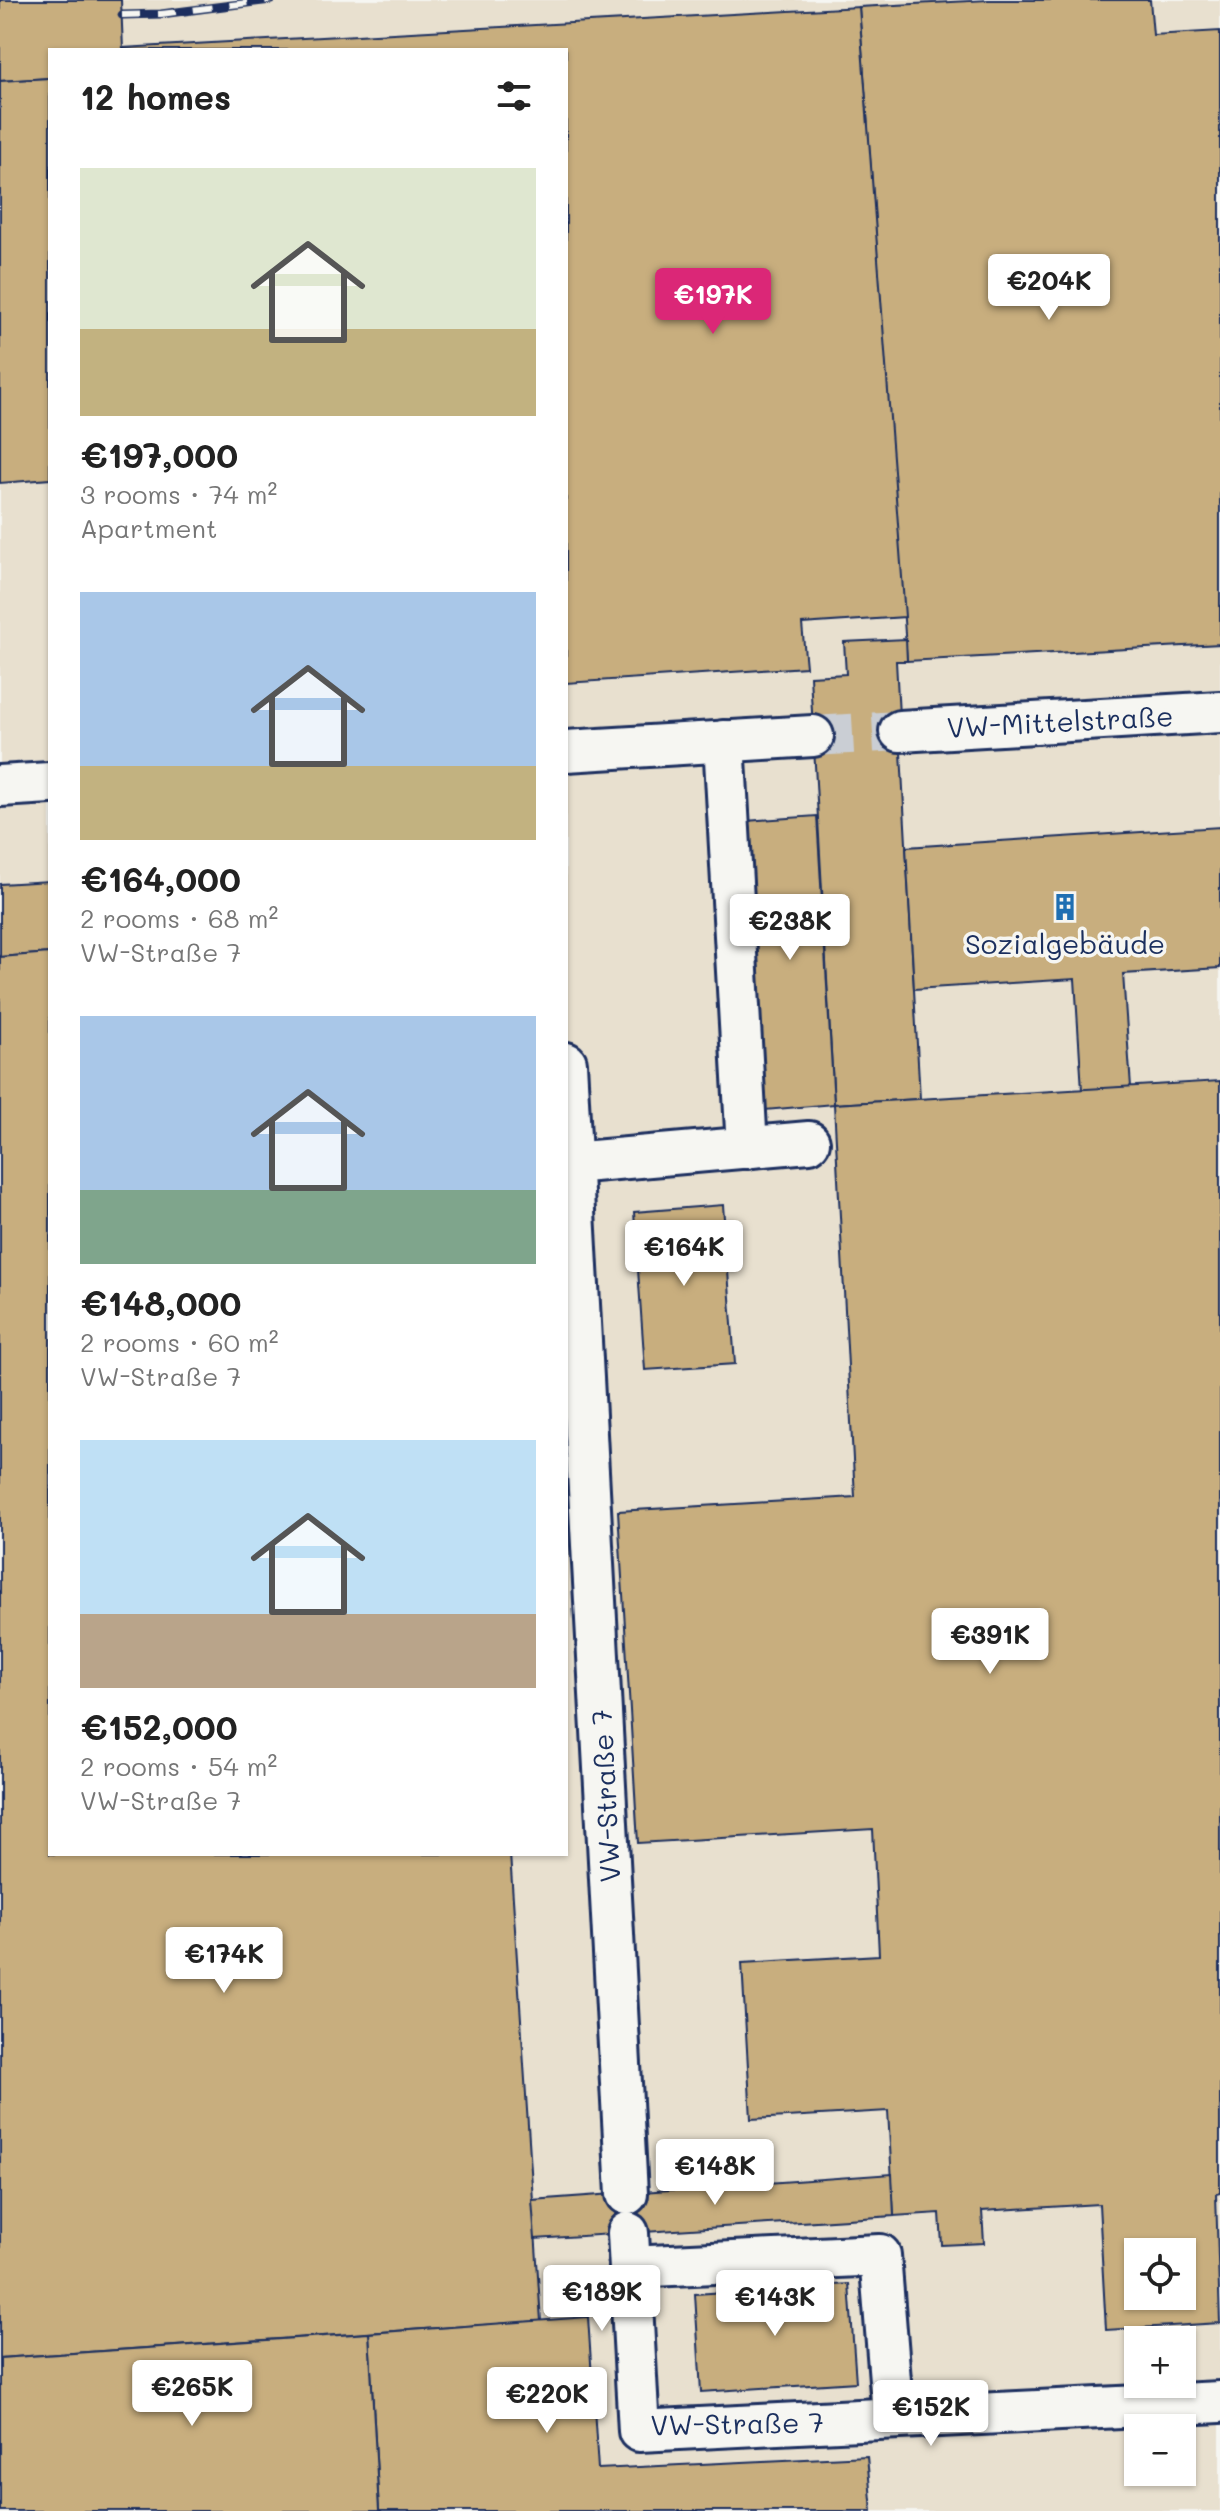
<!DOCTYPE html>
<html lang="en">
<head>
<meta charset="utf-8">
<style>
	:root { --surface:#fff; --page:#f6f6f6; --text:#222; --muted:#767676; --accent:#db2777 }
	body { margin:0; font-family:Mali,sans-serif; background:var(--page); color:var(--text); height:100vh; display:flex; flex-direction:column; font-size:30px; white-space:nowrap }
	* { box-sizing:border-box; margin:0 }
	p { font-size:26px; color:var(--muted) }
	.icon { flex:none; width:44px; height:44px; fill:none; stroke:currentColor; stroke-width:2; stroke-linecap:round; stroke-linejoin:round }
	.map { position:relative; flex:1; overflow:hidden }
	.side { position:absolute; left:48px; top:48px; width:520px; height:1808px; display:flex; flex-direction:column; background:var(--surface); border-radius:0px; box-shadow:0 2px 6px #0004 }
	.side>* { flex:none }
	.buttons { position:absolute; left:1124px; top:2238px; display:grid; gap:16px }
	.buttons a { display:grid; place-items:center; width:72px; height:72px; border-radius:0px; background:var(--surface); box-shadow:0 2px 6px #0004; font-size:40px }
	.price { position:absolute; translate:-50% -68px; padding:0 18px; border-radius:8px; background:#fff; color:#222; font-size:26px; line-height:52px; filter:drop-shadow(0 2px 4px #0008) }
	.price::after { content:''; position:absolute; left:50%; top:48px; width:24px; height:18px; margin-left:-12px; background:inherit; clip-path:polygon(0 0,100% 0,50% 100%) }
	.price.current { background:var(--accent); color:#fff }
	ul { padding:0; list-style:none }
	li { display:grid; align-content:center; gap:16px; height:424px; padding:0 32px }
	li span { display:grid; place-items:center; height:248px; border-radius:0px; color:#555 }
	li>.icon { margin-inline-start:auto }
	span .icon { width:144px; height:144px; fill:#fffc; stroke-width:1 }
	li b { font-size:34px }
	h2 { display:flex; justify-content:space-between; align-items:center; height:96px; padding:0 32px; font-size:34px }
	.map>svg:first-child { display:block }
	.built { fill:#e8e0cf; fill-rule:evenodd }
	.building { fill:#c8ae7e; stroke:#1b2f5e; stroke-width:2; fill-rule:evenodd }
	.lines { fill:none; stroke-linecap:round; stroke-linejoin:round }
	.minor-tunnel { stroke:#caced4; stroke-width:40; stroke-dasharray:40 20; stroke-linecap:butt }
	.minor-casing { stroke:#1b2f5e; stroke-width:46 }
	.minor { stroke:#f6f6f2; stroke-width:40 }
	.rail-casing { stroke:#1b2f5e; stroke-width:9 }
	.rail { stroke:#f6f6f2; stroke-width:6; stroke-dasharray:18; stroke-linecap:butt }
	.labels { text-anchor:middle; dominant-baseline:central; stroke-width:7; stroke-linejoin:round; paint-order:stroke }
	.street-label { font-size:28px; fill:#1b2f5e; stroke:#f6f6f2 }
	.poi-label { font-size:28px; fill:#1b2f5e; stroke:#f6f6f2 }
</style>
</head>
<body>
<div class="map">
<svg width="1220" height="2511" viewBox="0 0 1220 2511">
	<rect width="100%" height="100%" fill="#f6f6f2"/>
	<filter id="ink" filterUnits="userSpaceOnUse"><feTurbulence type="fractalNoise" baseFrequency=".0125" numOctaves="2"/><feDisplacementMap in="SourceGraphic" scale="16" xChannelSelector="R" yChannelSelector="G"/><feConvolveMatrix kernelMatrix="1 2 1 2 8 2 1 2 1" color-interpolation-filters="sRGB"/></filter>
	<g filter="url(#ink)">
		<!-- built -->
		<path class="built" d="M 0,0 L 1220,0 L 1220,2511 L 0,2511 ZM 50,50 L 566,50 L 566,1854 L 50,1854 ZM 1138,2252 L 1182,2252 L 1182,2296 L 1138,2296 ZM 1138,2340 L 1182,2340 L 1182,2384 L 1138,2384 ZM 1138,2428 L 1182,2428 L 1182,2472 L 1138,2472 Z"/>
		<!-- building -->
		<g class="building">
			<path d="M 0,0 L 121,0 L 123,50 L 50,50 L 50,78 L 0,81 Z"/>
			<path d="M 988,0 L 1150,0 L 1153,35 L 1220,31 L 1220,644 L 907,661 L 859,7 Z"/>
			<path d="M 859,7 L 905,617 L 802,624 L 806,667 L 566,683 L 566,50 L 123,50 L 123,48 Z"/>
			<path d="M 50,78 L 50,479 L 0,483 L 0,81 Z"/>
			<path d="M 906,639 L 907,661 L 896,661 L 920,1099 L 834,1104 L 810,676 L 846,674 L 844,642 Z"/>
			<path d="M 817,816 L 834,1104 L 765,1110 L 746,821 Z"/>
			<path d="M 1220,827 L 1220,968 L 1123,974 L 1131,1087 L 1082,1090 L 1075,979 L 914,989 L 906,847 Z"/>
			<path d="M 50,881 L 50,953 L 0,957 L 0,884 Z"/>
			<path d="M 50,953 L 50,1854 L 510,1854 L 541,2321 L 0,2358 L 0,957 Z"/>
			<path d="M 1220,1081 L 1220,2193 L 1216,2194 L 1220,2323 L 1106,2330 L 1099,2204 L 982,2211 L 984,2243 L 942,2245 L 940,2213 L 894,2216 L 888,2111 L 751,2119 L 742,1963 L 879,1955 L 873,1829 L 638,1843 L 618,1511 L 855,1497 L 834,1104 ZM 1138,2252 L 1182,2252 L 1182,2296 L 1138,2296 Z"/>
			<path d="M 723,1205 L 735,1364 L 645,1370 L 634,1212 Z"/>
			<path d="M 892,2174 L 894,2216 L 535,2239 L 532,2200 Z"/>
			<path d="M 849,2284 L 856,2382 L 701,2392 L 695,2294 Z"/>
			<path d="M 588,2317 L 598,2469 L 867,2456 L 872,2511 L 379,2511 L 369,2333 Z"/>
			<path d="M 369,2333 L 379,2511 L 0,2511 L 0,2358 Z"/>
		</g>
		<g class="lines">
			<!-- minor-tunnel -->
			<path class="minor-tunnel" d="M 813,736 L 900,731"/>
			<!-- minor casing -->
			<g class="minor-casing">
				<g id="minor">
					<path d="M 900,731 L 1220,712"/>
					<path d="M 724,741 L 747,1148"/>
					<path d="M 566,751 L 813,736"/>
					<path d="M 0,786 L 50,783"/>
					<path d="M 566,1063 L 627,2194"/>
					<path d="M 571,1163 L 809,1142"/>
					<path d="M 628,2233 L 639,2431 L 1220,2402"/>
					<path d="M 630,2267 L 880,2255 L 893,2418"/>
				</g>
			</g>
			<!-- minor -->
			<use href="#minor" class="minor"/>
			<!-- rail casing -->
			<g class="rail-casing">
				<path id="rail" d="M 122,15 L 161,14 L 271,0"/>
			</g>
			<!-- rail -->
			<use href="#rail" class="rail"/>
		</g>
	</g>
	<!-- icons -->
	<defs>
		<g id="building-bare" transform="scale(2.16)"><path d="M-4-6H4V6H1V3H-1V6H-4ZM-2.5-4.3h1.7v1.8h-1.7ZM.8-4.3h1.7v1.8H.8ZM-2.5-1h1.7V.8h-1.7ZM.8-1h1.7V.8H.8Z" fill="#1f6fb2" stroke="#f6f6f2" stroke-width="2.5" paint-order="stroke"/></g>
	</defs>
	<g fill-rule="evenodd">
		<use href="#building-bare" x="1065" y="907"/>
	</g>
	<g class="labels">
		<!-- street labels -->
		<g class="street-label">
			<text transform="translate(1060 721) rotate(-3)">VW-Mittelstraße</text>
			<text transform="translate(605 1796) rotate(-93)">VW-Straße 7</text>
			<text transform="translate(737 2423) rotate(-1)">VW-Straße 7</text>
		</g>
		<!-- poi labels -->
		<g class="poi-label">
			<text x="1065" y="943">Sozialgebäude</text>
		</g>
	</g>
</svg>
<div class="buttons">
<a><svg class="icon" aria-label="locate" viewBox="0 0 24 24"><circle cx="12" cy="12" r="6"/><path d="M12 2v4M12 18v4M2 12h4M18 12h4"/></svg></a>
<a>+</a>
<a>−</a>
</div>
<b class="price" style="left:1049px;top:322px">€204K</b>
<b class="price current" style="left:713px;top:336px">€197K</b>
<b class="price" style="left:790px;top:962px">€238K</b>
<b class="price" style="left:684px;top:1288px">€164K</b>
<b class="price" style="left:990px;top:1676px">€391K</b>
<b class="price" style="left:224px;top:1995px">€174K</b>
<b class="price" style="left:715px;top:2207px">€148K</b>
<b class="price" style="left:602px;top:2333px">€189K</b>
<b class="price" style="left:775px;top:2338px">€143K</b>
<b class="price" style="left:192px;top:2428px">€265K</b>
<b class="price" style="left:547px;top:2435px">€220K</b>
<b class="price" style="left:931px;top:2448px">€152K</b>
<section class="side">
<h2>12 homes<svg class="icon" aria-label="filters" viewBox="0 0 24 24"><path d="M4 7h16M4 17h16"/><circle cx="9" cy="7" r="2"/><circle cx="15" cy="17" r="2"/></svg></h2>
<ul>
<li><span style="background:linear-gradient(#dfe7d0 65%,#c2b280 0)"><svg class="icon" aria-label="home" viewBox="0 0 24 24"><path d="M3 11l9-7 9 7M6 9v11h12V9"/></svg></span><div><b>€197,000</b><p>3 rooms · 74 m²</p><p>Apartment</p></div></li>
<li><span style="background:linear-gradient(#a9c7e8 70%,#c2b280 0)"><svg class="icon" aria-label="home" viewBox="0 0 24 24"><path d="M3 11l9-7 9 7M6 9v11h12V9"/></svg></span><div><b>€164,000</b><p>2 rooms · 68 m²</p><p>VW-Straße 7</p></div></li>
<li><span style="background:linear-gradient(#a9c7e8 70%,#7fa58c 0)"><svg class="icon" aria-label="home" viewBox="0 0 24 24"><path d="M3 11l9-7 9 7M6 9v11h12V9"/></svg></span><div><b>€148,000</b><p>2 rooms · 60 m²</p><p>VW-Straße 7</p></div></li>
<li><span style="background:linear-gradient(#bfe0f5 70%,#b9a48a 0)"><svg class="icon" aria-label="home" viewBox="0 0 24 24"><path d="M3 11l9-7 9 7M6 9v11h12V9"/></svg></span><div><b>€152,000</b><p>2 rooms · 54 m²</p><p>VW-Straße 7</p></div></li>
</ul>
</section>
</div>
</body>
</html>
